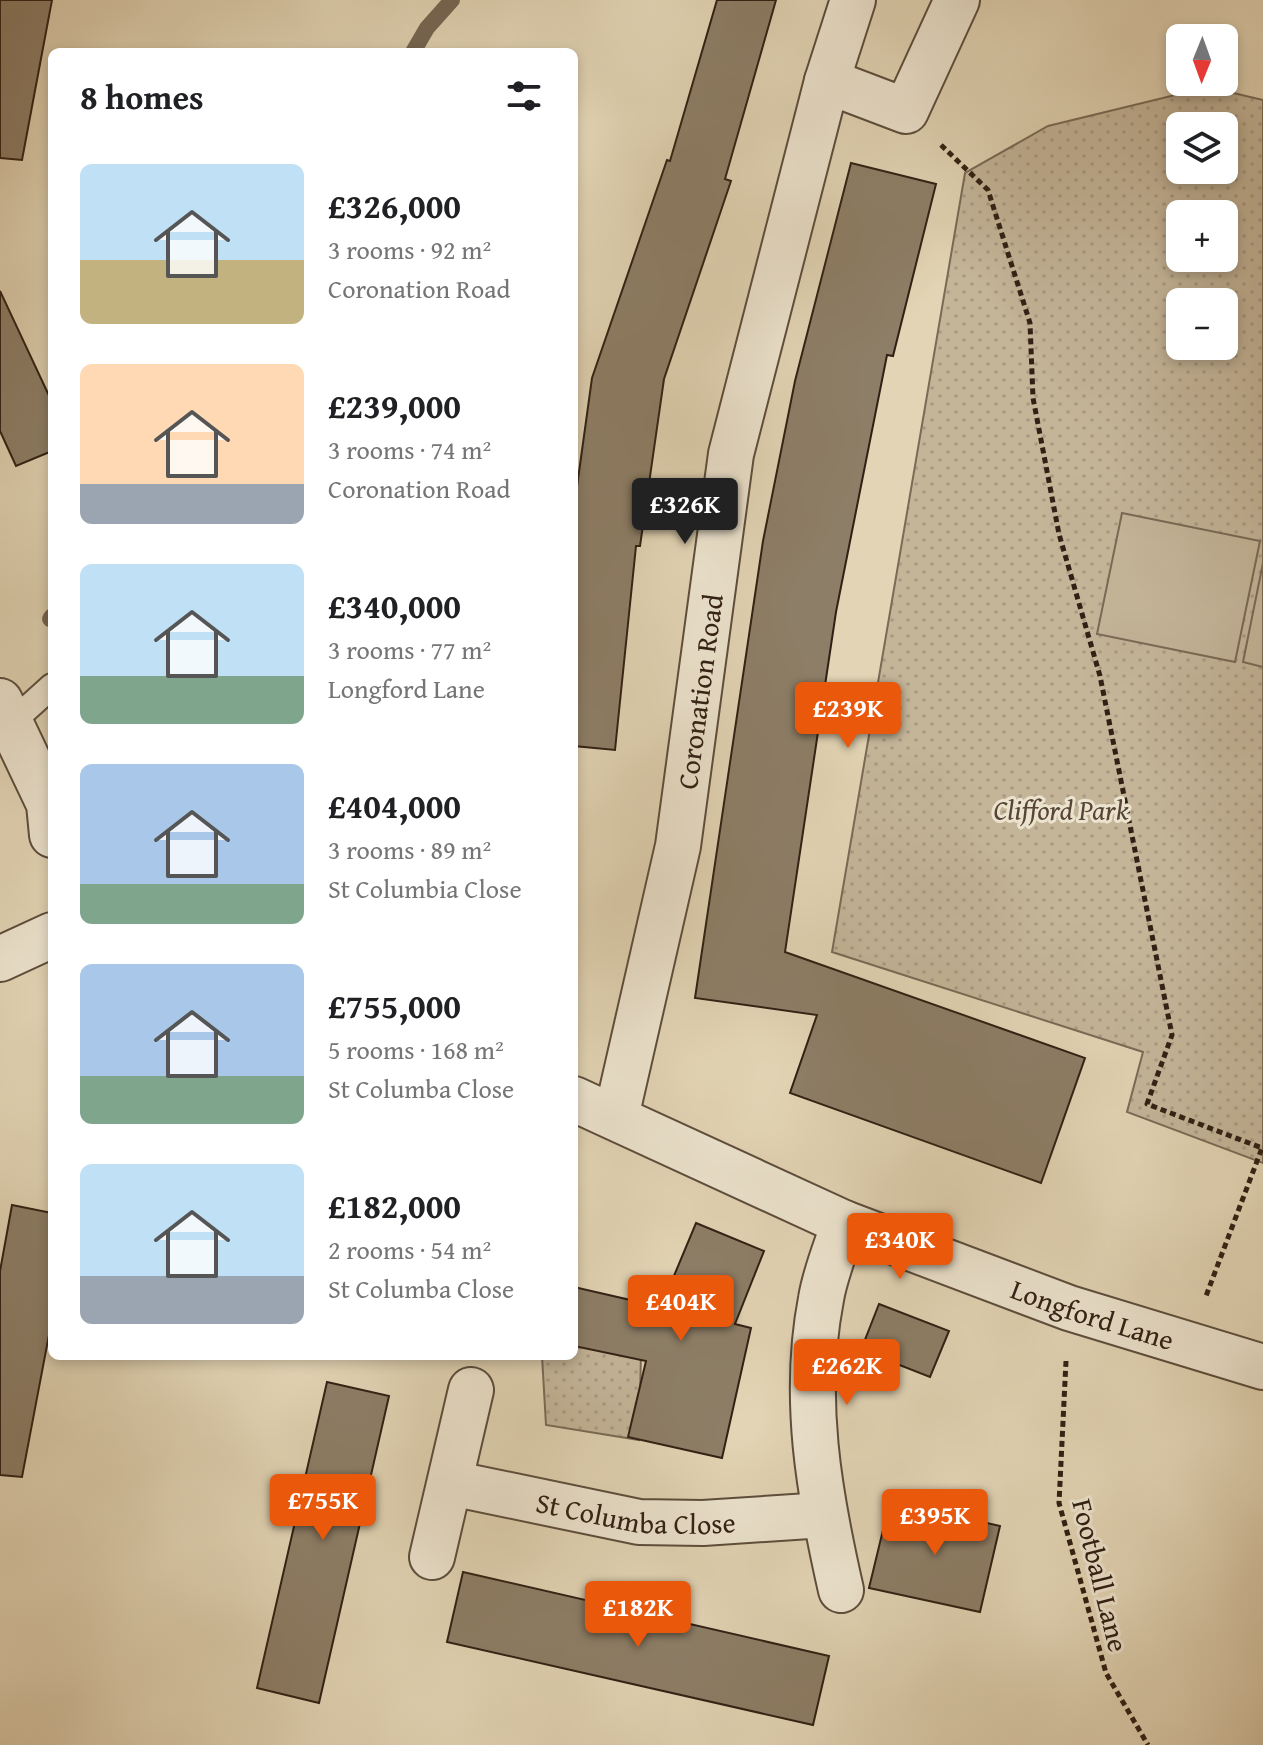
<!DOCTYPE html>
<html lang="en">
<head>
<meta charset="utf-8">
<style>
	:root { --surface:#fff; --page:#f6f6f6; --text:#202124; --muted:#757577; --accent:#ea580c }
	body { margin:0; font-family:"Gentium Book Plus",serif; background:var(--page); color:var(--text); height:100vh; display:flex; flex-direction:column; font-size:30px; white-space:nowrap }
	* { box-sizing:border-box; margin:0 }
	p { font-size:26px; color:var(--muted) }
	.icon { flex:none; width:44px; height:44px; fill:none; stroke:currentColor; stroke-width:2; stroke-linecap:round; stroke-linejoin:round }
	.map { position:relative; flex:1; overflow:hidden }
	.drawer { position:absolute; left:48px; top:48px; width:530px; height:1312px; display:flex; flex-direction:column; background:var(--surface); border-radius:12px; box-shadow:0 4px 12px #0003 }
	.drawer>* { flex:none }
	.needle { width:52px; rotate:181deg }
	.tools { position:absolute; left:1166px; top:24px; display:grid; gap:16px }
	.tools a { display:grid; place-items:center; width:72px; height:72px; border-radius:12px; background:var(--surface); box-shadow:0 4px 12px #0003; font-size:40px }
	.price { position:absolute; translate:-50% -68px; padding:0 18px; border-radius:8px; background:var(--accent); color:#fff; font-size:26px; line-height:52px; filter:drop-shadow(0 2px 4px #0008) }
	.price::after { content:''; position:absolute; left:50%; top:48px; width:24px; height:18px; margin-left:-12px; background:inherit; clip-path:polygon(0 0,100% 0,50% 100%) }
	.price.on { background:#222; color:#fff }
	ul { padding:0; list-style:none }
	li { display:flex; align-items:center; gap:24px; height:200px; padding:0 32px }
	li span { display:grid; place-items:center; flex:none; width:224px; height:160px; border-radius:12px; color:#555 }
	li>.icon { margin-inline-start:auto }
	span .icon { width:96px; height:96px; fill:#fffc; stroke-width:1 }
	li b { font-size:34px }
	h2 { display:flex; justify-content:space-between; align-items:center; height:96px; padding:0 32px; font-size:34px }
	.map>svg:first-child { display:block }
	.park { fill:url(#park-dots); stroke:#7a6a56; stroke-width:2; fill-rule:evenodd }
	.pitch { fill:#c4b599; stroke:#7a6a56; stroke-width:2 }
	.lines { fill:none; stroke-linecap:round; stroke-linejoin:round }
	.stream { stroke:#776754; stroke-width:16 }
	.building { fill:#8d7e67; stroke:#312014; stroke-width:2 }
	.lane-casing { stroke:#5d4d3c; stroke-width:28 }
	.street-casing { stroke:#5d4d3c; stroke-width:48 }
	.path { stroke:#312014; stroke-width:5; stroke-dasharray:6 4; stroke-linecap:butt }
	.lane { stroke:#ece3ce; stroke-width:24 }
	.street { stroke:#ece3ce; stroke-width:44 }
	.labels { text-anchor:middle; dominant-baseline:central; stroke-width:6; stroke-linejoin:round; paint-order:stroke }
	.street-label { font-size:28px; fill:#312014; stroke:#ece3ce }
	.park-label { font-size:28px; font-style:italic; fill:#564535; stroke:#ece3ce }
</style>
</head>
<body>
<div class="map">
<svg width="1263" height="1745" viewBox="0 0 1263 1745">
	<defs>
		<pattern id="park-dots" width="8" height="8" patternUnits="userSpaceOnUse" patternTransform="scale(2)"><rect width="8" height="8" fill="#c4b599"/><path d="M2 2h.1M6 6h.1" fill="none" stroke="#a99b83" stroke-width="1.8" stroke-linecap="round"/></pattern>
	</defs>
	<rect width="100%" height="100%" fill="#e2d4b4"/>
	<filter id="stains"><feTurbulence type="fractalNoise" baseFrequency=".0025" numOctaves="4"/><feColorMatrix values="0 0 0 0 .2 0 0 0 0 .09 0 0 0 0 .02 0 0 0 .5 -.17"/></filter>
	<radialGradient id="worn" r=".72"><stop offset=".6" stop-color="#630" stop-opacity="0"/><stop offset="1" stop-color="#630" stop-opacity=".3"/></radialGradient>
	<!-- park -->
	<g class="park">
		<path d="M 1208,87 L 1263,100 L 1263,1163 L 1127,1112 L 1143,1052 L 832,952 L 965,173 L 1048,126 ZM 1180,126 L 1224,126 L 1224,170 L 1180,170 ZM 1180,214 L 1224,214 L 1224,258 L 1180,258 ZM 1180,302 L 1224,302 L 1224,346 L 1180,346 Z"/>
		<path d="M 574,1343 L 641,1353 L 639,1440 L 546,1425 L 542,1356 L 574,1356 Z"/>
	</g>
	<!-- pitch -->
	<g class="pitch">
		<path d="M 1122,513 L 1260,541 L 1235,662 L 1097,634 Z"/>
		<path d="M 1263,563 L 1263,667 L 1243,662 Z"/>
	</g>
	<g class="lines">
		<!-- stream -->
		<g class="stream">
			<path d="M 413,52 L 427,28 L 452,0"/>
			<path d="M 50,619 L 52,616"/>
		</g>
	</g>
	<!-- building -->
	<g class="building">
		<path d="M 0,0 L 52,0 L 22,160 L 0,158 Z"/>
		<path d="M 717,0 L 776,0 L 725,179 L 731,181 L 664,379 L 640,546 L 636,546 L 615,750 L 574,746 L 574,508 L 592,378 L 667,160 L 670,161 Z"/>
		<path d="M 851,163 L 936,184 L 893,356 L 887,355 L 836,612 L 785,952 L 1085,1058 L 1041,1183 L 790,1093 L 817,1015 L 695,998 L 763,541 L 795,381 Z"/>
		<path d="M 0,291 L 52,402 L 52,451 L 16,466 L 0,431 Z"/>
		<path d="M 12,1205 L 52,1213 L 52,1319 L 22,1477 L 0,1475 L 0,1271 Z"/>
		<path d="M 696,1223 L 764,1251 L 735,1324 L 751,1328 L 722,1458 L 628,1437 L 646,1361 L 574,1346 L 574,1287 L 661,1307 Z"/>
		<path d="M 879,1304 L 949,1331 L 930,1377 L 861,1350 Z"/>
		<path d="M 327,1382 L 389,1396 L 319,1703 L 257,1688 Z"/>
		<path d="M 890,1501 L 1000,1526 L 980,1612 L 869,1588 Z"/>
		<path d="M 463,1572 L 829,1656 L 813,1725 L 447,1642 Z"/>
	</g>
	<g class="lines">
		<!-- lane casing -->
		<g class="lane-casing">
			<path id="lane" d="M 11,723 L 52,686"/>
		</g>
		<!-- street casing -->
		<g class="street-casing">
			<g id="street">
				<path d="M 827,81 L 906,111 L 957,0"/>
				<path d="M 0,701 L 49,804 L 52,835"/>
				<path d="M 0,959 L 52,935"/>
				<path id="s1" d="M 574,1099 L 844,1223 L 1069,1308 L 1263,1367"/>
				<path id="s2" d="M 616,1117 L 678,846 L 731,454 L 827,81 L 853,0"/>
				<path id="s3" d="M 451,1483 L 639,1522 L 703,1523 L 824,1515"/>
				<path d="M 432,1557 L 471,1390"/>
				<path d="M 841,1590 C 819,1494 802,1397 821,1299 C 825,1274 836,1248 844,1223"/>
			</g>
		</g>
		<!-- path -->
		<g class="path">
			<path d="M 941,145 L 988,190 L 1030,323 L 1033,398 L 1059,534 L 1100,676 L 1172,1035 L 1147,1104 L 1262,1148 L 1206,1296"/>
			<path d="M 1066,1361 L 1059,1503 L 1106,1673 L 1148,1745"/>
		</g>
		<!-- lane -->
		<use href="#lane" class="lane"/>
		<!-- street -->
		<use href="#street" class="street"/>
	</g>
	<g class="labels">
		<!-- street labels -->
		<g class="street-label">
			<text stroke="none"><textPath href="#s2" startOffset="434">Coronation Road</textPath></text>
			<text stroke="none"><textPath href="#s1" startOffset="562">Longford Lane</textPath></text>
			<text stroke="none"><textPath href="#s3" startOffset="188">St Columba Close</textPath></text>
			<text transform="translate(1101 1575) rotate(76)">Football Lane</text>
		</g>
		<!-- park labels -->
		<g class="park-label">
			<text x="1061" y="809">Clifford Park</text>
		</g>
	</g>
	<rect width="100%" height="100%" filter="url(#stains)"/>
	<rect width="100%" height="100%" fill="url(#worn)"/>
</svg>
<div class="tools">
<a><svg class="needle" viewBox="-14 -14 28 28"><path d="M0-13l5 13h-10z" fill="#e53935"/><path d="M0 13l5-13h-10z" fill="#757577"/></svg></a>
<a><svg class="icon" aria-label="layers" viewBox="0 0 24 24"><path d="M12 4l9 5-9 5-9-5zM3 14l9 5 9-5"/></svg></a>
<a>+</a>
<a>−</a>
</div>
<b class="price on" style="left:685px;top:546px">£326K</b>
<b class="price" style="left:848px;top:750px">£239K</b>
<b class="price" style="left:900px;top:1281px">£340K</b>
<b class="price" style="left:681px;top:1343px">£404K</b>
<b class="price" style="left:847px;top:1407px">£262K</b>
<b class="price" style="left:323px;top:1542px">£755K</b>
<b class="price" style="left:935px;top:1557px">£395K</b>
<b class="price" style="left:638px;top:1649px">£182K</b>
<section class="drawer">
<h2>8 homes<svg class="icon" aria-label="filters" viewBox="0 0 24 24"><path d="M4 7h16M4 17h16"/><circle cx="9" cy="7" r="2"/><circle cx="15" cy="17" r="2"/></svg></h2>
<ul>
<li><span style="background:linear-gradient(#bfe0f5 60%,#c2b280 0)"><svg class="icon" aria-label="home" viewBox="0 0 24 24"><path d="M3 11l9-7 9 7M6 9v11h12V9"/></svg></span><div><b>£326,000</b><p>3 rooms · 92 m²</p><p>Coronation Road</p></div></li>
<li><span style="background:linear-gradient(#ffd9b3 75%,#9aa5b1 0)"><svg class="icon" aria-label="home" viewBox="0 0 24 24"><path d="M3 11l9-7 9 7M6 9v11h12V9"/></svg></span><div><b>£239,000</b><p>3 rooms · 74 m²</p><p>Coronation Road</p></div></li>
<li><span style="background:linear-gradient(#bfe0f5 70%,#7fa58c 0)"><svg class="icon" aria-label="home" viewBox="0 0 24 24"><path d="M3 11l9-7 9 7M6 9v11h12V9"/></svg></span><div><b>£340,000</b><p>3 rooms · 77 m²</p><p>Longford Lane</p></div></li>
<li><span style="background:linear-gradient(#a9c7e8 75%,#7fa58c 0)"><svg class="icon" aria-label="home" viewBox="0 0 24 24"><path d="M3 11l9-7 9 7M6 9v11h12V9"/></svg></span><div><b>£404,000</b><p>3 rooms · 89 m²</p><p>St Columbia Close</p></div></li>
<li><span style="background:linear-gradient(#a9c7e8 70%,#7fa58c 0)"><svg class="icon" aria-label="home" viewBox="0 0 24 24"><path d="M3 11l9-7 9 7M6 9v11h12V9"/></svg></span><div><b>£755,000</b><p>5 rooms · 168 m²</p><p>St Columba Close</p></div></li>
<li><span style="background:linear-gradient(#bfe0f5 70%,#9aa5b1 0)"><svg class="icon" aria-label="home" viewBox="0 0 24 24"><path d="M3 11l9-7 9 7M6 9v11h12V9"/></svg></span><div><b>£182,000</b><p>2 rooms · 54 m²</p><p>St Columba Close</p></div></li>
</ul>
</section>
</div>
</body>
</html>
